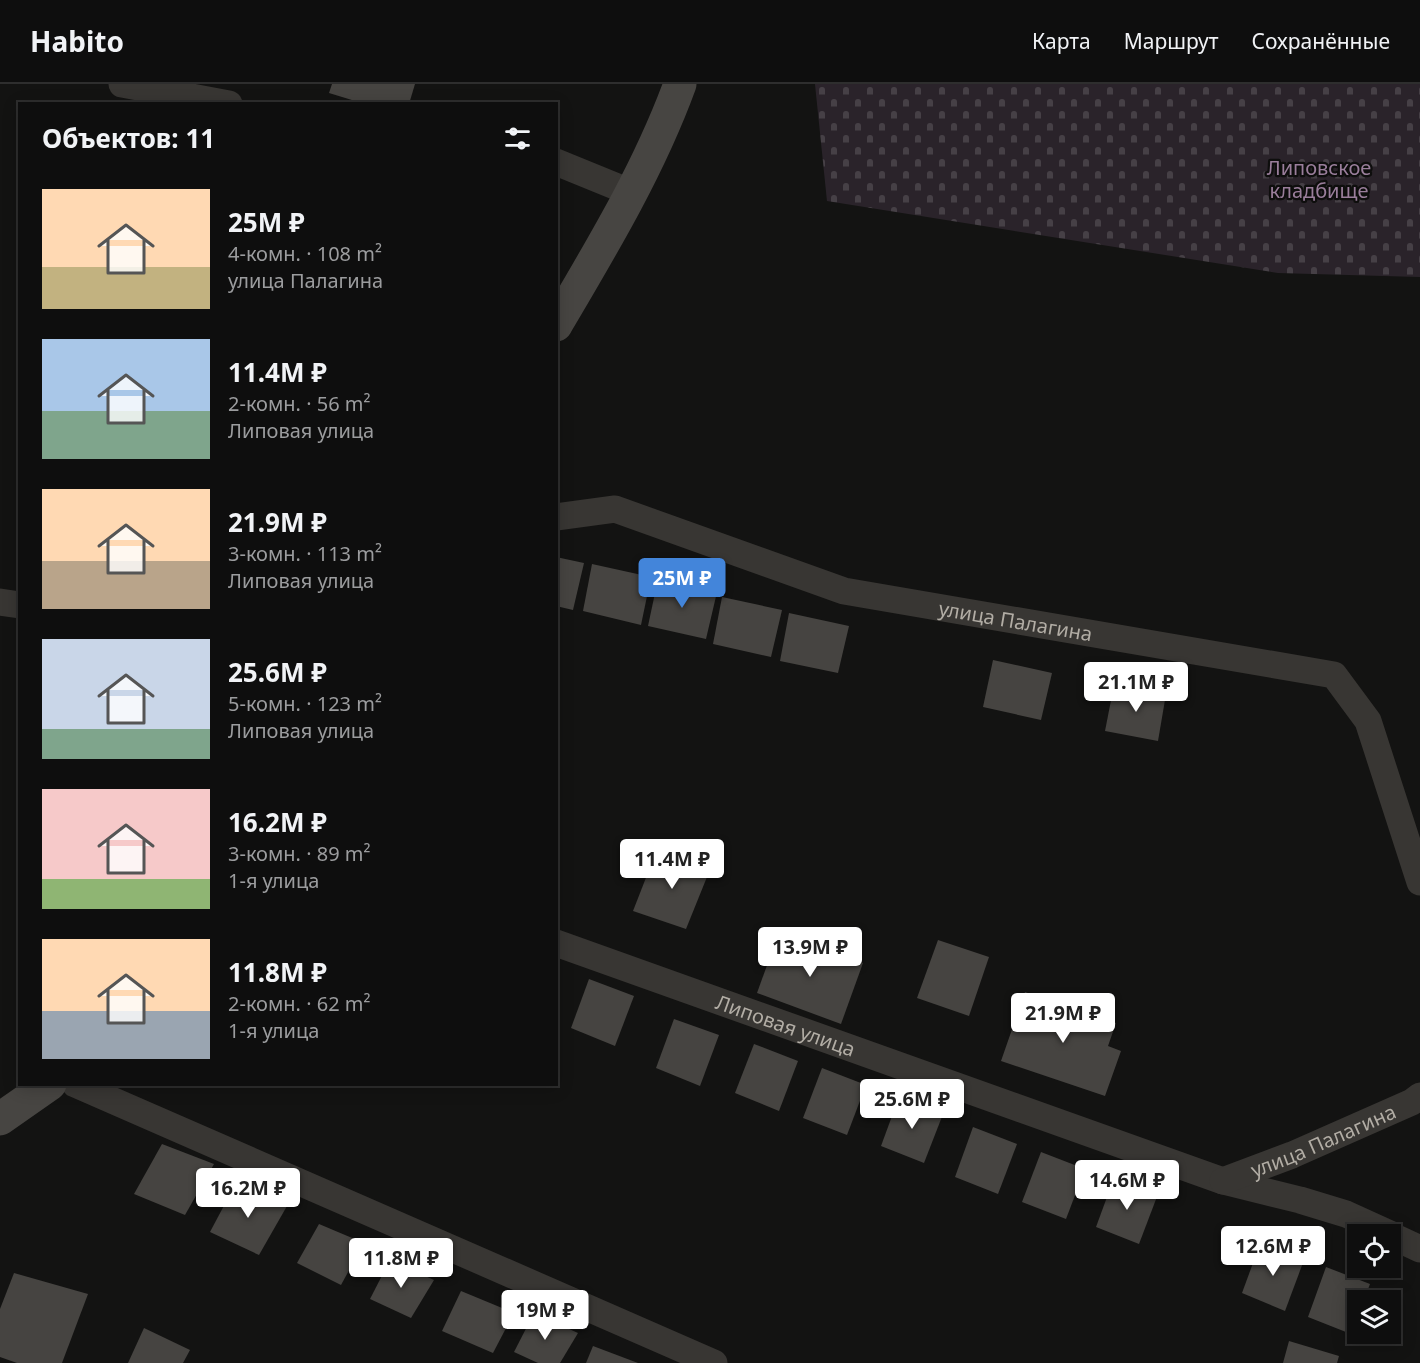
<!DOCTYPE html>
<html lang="ru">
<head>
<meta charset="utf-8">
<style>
	:root { --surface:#0e0e0e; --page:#1c1c1c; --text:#f1f3f6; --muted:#9b9c9e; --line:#2e2e2e; --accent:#4385da }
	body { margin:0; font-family:"Noto Sans",sans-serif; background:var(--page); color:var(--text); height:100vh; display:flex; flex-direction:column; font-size:22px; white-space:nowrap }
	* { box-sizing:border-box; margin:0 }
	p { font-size:20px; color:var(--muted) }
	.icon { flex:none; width:33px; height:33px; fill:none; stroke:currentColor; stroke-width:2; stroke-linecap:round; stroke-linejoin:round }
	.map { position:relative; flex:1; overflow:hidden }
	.details { position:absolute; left:18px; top:18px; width:540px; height:984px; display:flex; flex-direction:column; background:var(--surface); border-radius:0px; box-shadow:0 3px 15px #0003,0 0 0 2px var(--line) }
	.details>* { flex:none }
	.tools { position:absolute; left:1347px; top:1140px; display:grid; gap:12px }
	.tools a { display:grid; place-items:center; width:54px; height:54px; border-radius:0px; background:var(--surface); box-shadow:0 3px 15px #0003,0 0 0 2px var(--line); font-size:30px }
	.price { position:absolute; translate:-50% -51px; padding:0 14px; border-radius:6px; background:#fff; color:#222; font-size:20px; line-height:39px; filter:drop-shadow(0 2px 3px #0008) }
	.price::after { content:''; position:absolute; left:50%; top:36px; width:18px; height:14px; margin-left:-9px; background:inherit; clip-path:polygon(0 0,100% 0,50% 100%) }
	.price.selected { background:var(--accent); color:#fff }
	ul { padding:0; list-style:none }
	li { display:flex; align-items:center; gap:18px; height:150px; padding:0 24px }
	li span { display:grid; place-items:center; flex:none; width:168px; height:120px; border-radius:0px; color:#555 }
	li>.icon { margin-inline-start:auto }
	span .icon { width:72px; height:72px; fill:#fffc; stroke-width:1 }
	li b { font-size:26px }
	h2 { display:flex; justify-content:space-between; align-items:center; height:72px; padding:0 24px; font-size:26px }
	header { display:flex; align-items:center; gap:36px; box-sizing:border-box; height:84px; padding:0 30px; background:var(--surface); border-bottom:2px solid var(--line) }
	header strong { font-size:28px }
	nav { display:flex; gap:33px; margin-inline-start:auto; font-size:21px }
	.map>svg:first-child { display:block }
	.cemetery { fill:url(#cemetery-stones) }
	.building { fill:#464441 }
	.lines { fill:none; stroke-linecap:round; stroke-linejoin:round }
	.street { stroke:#383633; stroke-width:27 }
	.secondary { stroke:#474542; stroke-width:33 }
	.labels { text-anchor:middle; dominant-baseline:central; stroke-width:4.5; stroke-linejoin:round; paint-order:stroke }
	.park-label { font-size:20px; fill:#9a7e9b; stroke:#0e0e0d }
	.street-label { font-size:20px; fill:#b2ada5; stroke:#0e0e0d }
</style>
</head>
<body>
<header>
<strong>Habito</strong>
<nav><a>Карта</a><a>Маршрут</a><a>Сохранённые</a></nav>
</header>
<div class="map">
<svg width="1420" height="1279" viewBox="0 0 1420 1279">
	<defs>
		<pattern id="cemetery-stones" width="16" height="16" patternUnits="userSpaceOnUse" patternTransform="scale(1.5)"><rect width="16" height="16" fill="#2a232a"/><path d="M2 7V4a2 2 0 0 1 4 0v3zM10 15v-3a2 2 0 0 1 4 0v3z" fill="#464046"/></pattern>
	</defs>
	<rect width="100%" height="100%" fill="#131312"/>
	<!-- cemetery -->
	<path class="cemetery" d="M 815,0 L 1420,0 L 1420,193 L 1278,189 L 827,117 Z"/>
	<!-- building -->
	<g class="building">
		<path d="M 332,0 L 415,0 L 409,20 L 365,20 L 329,9 Z"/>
		<path d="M 556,473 L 584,479 L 573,526 L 556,522 Z"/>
		<path d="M 592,480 L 651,493 L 641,541 L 583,527 Z"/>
		<path d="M 658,495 L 717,508 L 706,555 L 648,542 Z"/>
		<path d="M 722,513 L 782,526 L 771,573 L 713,560 Z"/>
		<path d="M 789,529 L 849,542 L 838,589 L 780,577 Z"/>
		<path d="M 993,576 L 1052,589 L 1041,636 L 983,623 Z"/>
		<path d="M 1114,601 L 1166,610 L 1158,657 L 1105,647 Z"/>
		<path d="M 656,768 L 711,783 L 686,845 L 633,827 Z"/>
		<path d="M 779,848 L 863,879 L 841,940 L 757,909 Z"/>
		<path d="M 938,856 L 989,873 L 969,932 L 917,914 Z"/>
		<path d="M 589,895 L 634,912 L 615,962 L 571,944 Z"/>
		<path d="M 1025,908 L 1116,939 L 1108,962 L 1121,967 L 1105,1012 L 1001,977 Z"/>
		<path d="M 674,935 L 719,951 L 700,1002 L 656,984 Z"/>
		<path d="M 754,960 L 798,977 L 779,1027 L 735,1009 Z"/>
		<path d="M 822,984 L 866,1001 L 847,1051 L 803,1034 Z"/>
		<path d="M 899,1013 L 943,1030 L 924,1079 L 881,1062 Z"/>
		<path d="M 973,1043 L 1017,1060 L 998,1110 L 955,1093 Z"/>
		<path d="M 162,1060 L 214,1080 L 185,1131 L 134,1110 Z"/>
		<path d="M 1041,1068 L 1085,1085 L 1066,1135 L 1022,1118 Z"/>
		<path d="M 1114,1094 L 1158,1110 L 1139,1160 L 1096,1143 Z"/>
		<path d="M 236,1099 L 287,1122 L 259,1171 L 210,1148 Z"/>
		<path d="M 319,1140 L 364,1159 L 341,1201 L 297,1179 Z"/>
		<path d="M 1260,1160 L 1304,1176 L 1285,1227 L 1242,1209 Z"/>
		<path d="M 390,1176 L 434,1196 L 411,1234 L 370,1215 Z"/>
		<path d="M 1326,1183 L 1370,1200 L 1364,1216 L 1358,1216 L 1358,1233 L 1351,1250 L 1308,1233 Z"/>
		<path d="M 14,1189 L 88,1210 L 62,1279 L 17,1279 L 0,1273 L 0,1225 Z"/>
		<path d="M 461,1207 L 514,1229 L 493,1269 L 442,1247 Z"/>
		<path d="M 534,1229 L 578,1249 L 560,1279 L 538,1279 L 514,1268 Z"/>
		<path d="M 144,1244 L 190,1266 L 183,1279 L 128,1279 Z"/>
		<path d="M 1289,1257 L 1339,1272 L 1337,1279 L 1283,1279 Z"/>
		<path d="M 593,1262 L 638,1279 L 586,1279 Z"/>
	</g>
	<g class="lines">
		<!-- street -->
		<g class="street">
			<path d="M 122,0 L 229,20"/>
			<path d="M 556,78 L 632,109"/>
			<path id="s1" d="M 556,433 L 615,425 L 844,507 L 1334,591 L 1368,637 L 1420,798"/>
			<path d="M 0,518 L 20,521"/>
			<path id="s2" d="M 556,859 L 1223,1097 L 1300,1116 L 1346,1130 L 1390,1150"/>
			<path d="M 75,1000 L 714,1279"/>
			<path id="s3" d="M 1223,1097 L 1292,1071 L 1412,1018 L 1420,1012"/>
			<path d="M 1390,1151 L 1420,1165"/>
		</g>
		<!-- secondary -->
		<g class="secondary">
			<path d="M 556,241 C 602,163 649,85 680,0"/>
			<path d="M 0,1035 L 50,1000"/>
		</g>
	</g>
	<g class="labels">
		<!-- park labels -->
		<g class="park-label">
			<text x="1319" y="83">Липовское<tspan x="1319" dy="23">кладбище</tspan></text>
		</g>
		<!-- street labels -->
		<g class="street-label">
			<text stroke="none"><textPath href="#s1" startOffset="477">улица Палагина</textPath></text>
			<text stroke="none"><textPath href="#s2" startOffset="244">Липовая улица</textPath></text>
			<text stroke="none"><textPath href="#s3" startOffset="108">улица Палагина</textPath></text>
		</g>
	</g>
</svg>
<div class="tools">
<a><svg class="icon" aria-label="locate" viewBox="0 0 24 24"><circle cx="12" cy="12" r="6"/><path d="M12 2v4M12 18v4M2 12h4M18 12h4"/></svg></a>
<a><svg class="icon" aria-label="layers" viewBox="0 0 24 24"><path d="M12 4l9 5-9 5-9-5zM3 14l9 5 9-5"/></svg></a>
</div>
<b class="price selected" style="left:682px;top:525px">25M ₽</b>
<b class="price" style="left:1136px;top:629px">21.1M ₽</b>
<b class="price" style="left:672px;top:806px">11.4M ₽</b>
<b class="price" style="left:810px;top:894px">13.9M ₽</b>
<b class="price" style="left:1063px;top:960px">21.9M ₽</b>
<b class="price" style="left:912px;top:1046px">25.6M ₽</b>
<b class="price" style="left:1127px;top:1127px">14.6M ₽</b>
<b class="price" style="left:248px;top:1135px">16.2M ₽</b>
<b class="price" style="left:1273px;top:1193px">12.6M ₽</b>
<b class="price" style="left:401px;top:1205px">11.8M ₽</b>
<b class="price" style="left:545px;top:1257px">19M ₽</b>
<section class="details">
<h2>Объектов: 11<svg class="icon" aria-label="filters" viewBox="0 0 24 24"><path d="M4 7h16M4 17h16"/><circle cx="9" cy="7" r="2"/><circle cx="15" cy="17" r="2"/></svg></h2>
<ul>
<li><span style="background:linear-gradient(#ffd9b3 65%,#c2b280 0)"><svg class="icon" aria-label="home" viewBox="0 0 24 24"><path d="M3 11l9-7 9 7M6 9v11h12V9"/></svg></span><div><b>25M ₽</b><p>4-комн. · 108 m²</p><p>улица Палагина</p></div></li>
<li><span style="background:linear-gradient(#a9c7e8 60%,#7fa58c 0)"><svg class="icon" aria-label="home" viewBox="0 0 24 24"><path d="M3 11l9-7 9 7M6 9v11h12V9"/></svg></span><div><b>11.4M ₽</b><p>2-комн. · 56 m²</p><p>Липовая улица</p></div></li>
<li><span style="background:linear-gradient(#ffd9b3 60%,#b9a48a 0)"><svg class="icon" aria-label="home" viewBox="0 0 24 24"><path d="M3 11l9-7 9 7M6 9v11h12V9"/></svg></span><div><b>21.9M ₽</b><p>3-комн. · 113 m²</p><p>Липовая улица</p></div></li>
<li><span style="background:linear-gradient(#c9d6e8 75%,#7fa58c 0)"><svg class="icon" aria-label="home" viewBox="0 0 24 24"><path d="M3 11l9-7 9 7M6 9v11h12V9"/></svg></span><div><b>25.6M ₽</b><p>5-комн. · 123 m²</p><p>Липовая улица</p></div></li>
<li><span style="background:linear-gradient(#f6c9c9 75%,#8fb573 0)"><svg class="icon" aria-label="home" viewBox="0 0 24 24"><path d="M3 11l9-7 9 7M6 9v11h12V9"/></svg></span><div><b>16.2M ₽</b><p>3-комн. · 89 m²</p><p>1-я улица</p></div></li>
<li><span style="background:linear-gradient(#ffd9b3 60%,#9aa5b1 0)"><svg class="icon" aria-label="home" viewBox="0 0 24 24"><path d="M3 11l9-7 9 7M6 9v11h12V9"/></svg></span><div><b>11.8M ₽</b><p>2-комн. · 62 m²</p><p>1-я улица</p></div></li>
</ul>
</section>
</div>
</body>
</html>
